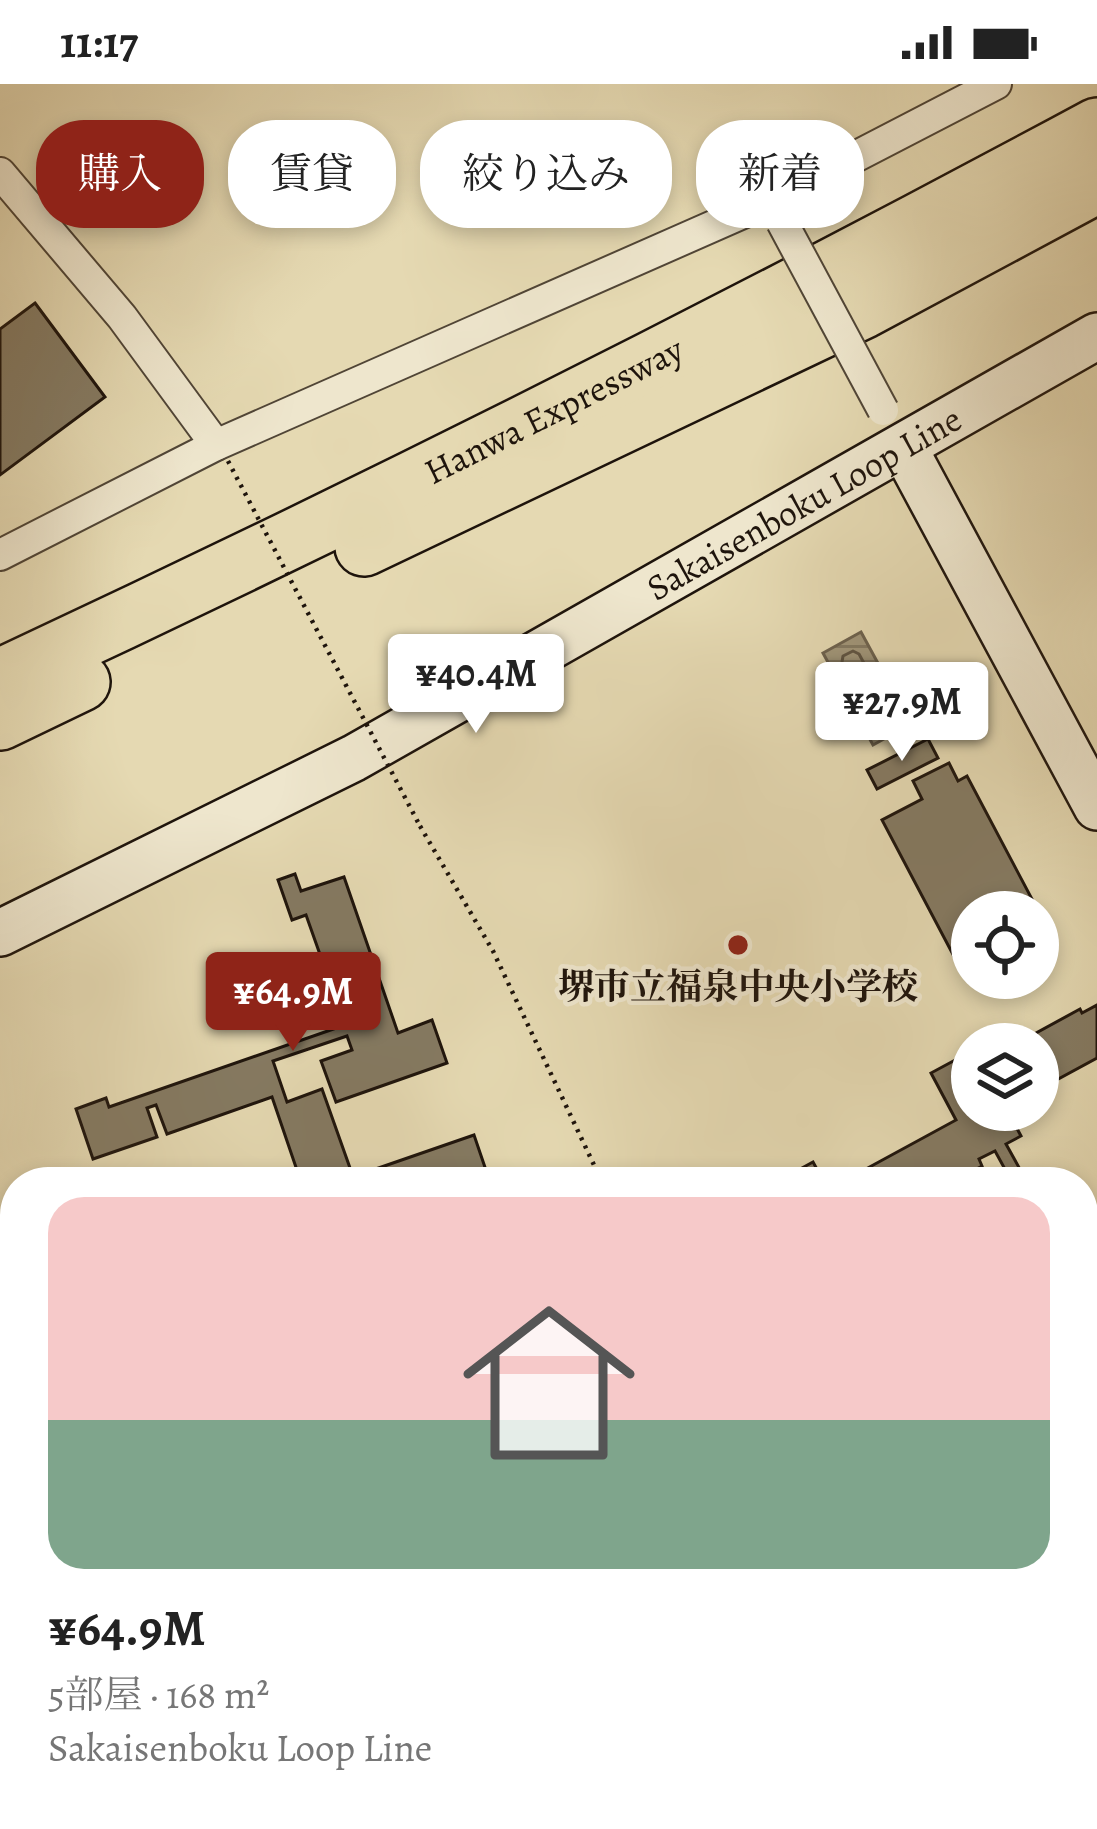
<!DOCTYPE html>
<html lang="ja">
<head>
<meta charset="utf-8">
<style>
	:root { --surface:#fff; --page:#f2f2f2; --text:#222; --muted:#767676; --line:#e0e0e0; --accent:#8f2418 }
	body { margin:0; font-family:Alegreya,"Noto Serif JP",serif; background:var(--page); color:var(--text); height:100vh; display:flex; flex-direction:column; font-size:45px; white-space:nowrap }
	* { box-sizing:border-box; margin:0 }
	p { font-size:39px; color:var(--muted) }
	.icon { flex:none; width:66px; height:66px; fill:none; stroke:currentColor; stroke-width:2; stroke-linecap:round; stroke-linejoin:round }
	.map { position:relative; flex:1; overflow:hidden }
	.details { position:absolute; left:0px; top:1083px; width:1098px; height:663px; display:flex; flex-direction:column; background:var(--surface); border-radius:48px 48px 0 0; box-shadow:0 6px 18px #0003 }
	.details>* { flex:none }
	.banner { position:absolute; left:36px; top:36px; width:1026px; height:108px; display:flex; gap:24px }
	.tools { position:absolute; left:951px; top:807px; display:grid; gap:24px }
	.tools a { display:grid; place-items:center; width:108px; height:108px; border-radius:50%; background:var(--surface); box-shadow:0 6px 18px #0003; font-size:60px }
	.price { position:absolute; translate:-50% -102px; padding:0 27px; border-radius:12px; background:#fff; color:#222; font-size:39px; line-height:78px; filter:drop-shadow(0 3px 6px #0008) }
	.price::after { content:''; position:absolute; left:50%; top:72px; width:36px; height:27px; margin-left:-18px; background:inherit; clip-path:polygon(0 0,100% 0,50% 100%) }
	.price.current { background:var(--accent); color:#fff }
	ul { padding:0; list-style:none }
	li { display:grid; align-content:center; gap:24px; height:636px; padding:0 48px }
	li+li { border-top:3px solid var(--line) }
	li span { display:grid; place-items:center; height:372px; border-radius:36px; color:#555 }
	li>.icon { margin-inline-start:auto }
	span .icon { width:216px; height:216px; fill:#fffc; stroke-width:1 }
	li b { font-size:51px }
	.tag { padding:0 42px; border-radius:48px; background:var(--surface); box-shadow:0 6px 18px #0003; font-size:42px; line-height:108px }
	.tag.current { background:var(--accent); color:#fff }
	.status { display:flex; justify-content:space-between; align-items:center; height:84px; padding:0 60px; background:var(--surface); direction:ltr }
	.status svg { height:33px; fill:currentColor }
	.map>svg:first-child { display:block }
	.park { fill:url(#park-crowns); stroke:#706651; stroke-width:3 }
	.water { fill:url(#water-rules); stroke:#6d624e; stroke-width:3 }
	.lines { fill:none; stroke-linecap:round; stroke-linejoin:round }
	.shore { stroke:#605543; stroke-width:3 }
	.building { fill:#857a62; stroke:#1e140c; stroke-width:3 }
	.street-casing { stroke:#504536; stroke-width:34 }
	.secondary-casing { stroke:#1e140c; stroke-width:50 }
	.highway-casing { stroke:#1e140c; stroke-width:62 }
	.path { stroke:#1e140c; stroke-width:4.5; stroke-dasharray:3 6; stroke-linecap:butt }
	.street { stroke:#eee6cd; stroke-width:30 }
	.secondary { stroke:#eee6cd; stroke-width:45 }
	.highway { stroke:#e5d9b2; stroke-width:57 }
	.street-bridge-casing { stroke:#504536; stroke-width:34; stroke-linecap:butt }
	.path-bridge { stroke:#1e140c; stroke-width:4.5; stroke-dasharray:3 6; stroke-linecap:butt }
	.street-bridge { stroke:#eee6cd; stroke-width:30 }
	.poi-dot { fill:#8f2418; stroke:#eee6cd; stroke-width:4.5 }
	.labels { text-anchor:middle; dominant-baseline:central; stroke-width:9; stroke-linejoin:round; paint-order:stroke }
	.street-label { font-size:36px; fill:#1e140c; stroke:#eee6cd }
	.poi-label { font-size:36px; font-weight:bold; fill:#1e140c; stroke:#eee6cd }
</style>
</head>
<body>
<div class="status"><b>11:17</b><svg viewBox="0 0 49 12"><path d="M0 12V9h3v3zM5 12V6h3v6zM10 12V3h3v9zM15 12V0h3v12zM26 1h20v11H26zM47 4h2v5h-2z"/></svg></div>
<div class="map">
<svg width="1097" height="1745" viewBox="0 0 1097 1745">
	<defs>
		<pattern id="park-crowns" width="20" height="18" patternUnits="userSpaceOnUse" patternTransform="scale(3)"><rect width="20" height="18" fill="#c3b896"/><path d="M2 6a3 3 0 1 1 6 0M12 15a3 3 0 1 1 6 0" fill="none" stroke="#a79d80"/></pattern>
		<pattern id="water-rules" width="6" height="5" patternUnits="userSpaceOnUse" patternTransform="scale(3)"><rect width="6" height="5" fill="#a1967a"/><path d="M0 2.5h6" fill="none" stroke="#837962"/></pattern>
	</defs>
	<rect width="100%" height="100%" fill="#e5d9b2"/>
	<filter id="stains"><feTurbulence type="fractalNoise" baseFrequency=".00167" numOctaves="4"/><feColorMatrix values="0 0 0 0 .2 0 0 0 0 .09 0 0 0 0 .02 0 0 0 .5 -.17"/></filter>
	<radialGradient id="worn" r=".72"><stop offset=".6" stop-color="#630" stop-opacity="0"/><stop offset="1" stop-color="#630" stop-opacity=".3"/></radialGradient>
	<!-- park -->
	<path class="park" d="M 731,1731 L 979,1731 L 987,1745 L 739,1745 Z"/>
	<!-- water -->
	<g class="water">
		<path d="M 861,548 L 911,640 L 873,661 L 823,569 Z"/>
		<path d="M 0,1417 L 15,1445 L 15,1549 L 0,1556 Z"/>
	</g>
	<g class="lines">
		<!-- shore -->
		<path class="shore" d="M 853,567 L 859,570 L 892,631 L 891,637 L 883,642 L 876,640 L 842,578 L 843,572 Z"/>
	</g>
	<!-- building -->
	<g class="building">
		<path d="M 35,219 L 105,313 L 0,391 L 0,245 Z"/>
		<path d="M 928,655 L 938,674 L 877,705 L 867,686 Z"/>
		<path d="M 949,679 L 958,697 L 967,692 L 1043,836 L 1038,839 L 1038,828 L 972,828 L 972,873 L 958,880 L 882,736 L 922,715 L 913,697 Z"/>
		<path d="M 295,790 L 301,807 L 344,793 L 398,949 L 432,936 L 447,979 L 336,1018 L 321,977 L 352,966 L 347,952 L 273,977 L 287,1018 L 322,1005 L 350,1084 L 314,1098 L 301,1098 L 272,1013 L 167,1050 L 156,1021 L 147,1024 L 157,1053 L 93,1075 L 76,1025 L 106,1014 L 109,1023 L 345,941 L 306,831 L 292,836 L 278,796 Z"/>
		<path d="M 1097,921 L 1097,974 L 1038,1006 L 1038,960 L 1016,960 L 1080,925 L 1082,929 Z"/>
		<path d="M 972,967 L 972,1026 L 1007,1026 L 1021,1052 L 1006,1060 L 1027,1098 L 1012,1098 L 995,1067 L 979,1075 L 982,1082 L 953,1098 L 842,1098 L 956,1036 L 931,989 Z"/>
		<path d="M 474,1051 L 490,1098 L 338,1098 Z"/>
		<path d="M 813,1078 L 824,1098 L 779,1098 L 778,1097 Z"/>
		<path d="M 1097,1125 L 1097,1174 L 1083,1182 L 1083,1133 Z"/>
	</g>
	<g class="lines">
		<!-- street casing -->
		<g class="street-casing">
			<g id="street">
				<path d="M 0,89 L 122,233 L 216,361"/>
				<path d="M 0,471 L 216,361 L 770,117 L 996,0"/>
				<path d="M 164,1731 L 190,1745"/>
			</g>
		</g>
		<!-- secondary casing -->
		<g class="secondary-casing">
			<g id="secondary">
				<path d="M 904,364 L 1097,723"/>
				<path id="s1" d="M 0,849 L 354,674 L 1097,252"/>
				<path d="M 0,1321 L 15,1351"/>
				<path d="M 82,1745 L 87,1731"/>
			</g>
		</g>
		<!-- highway casing -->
		<g class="highway-casing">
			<g id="highway">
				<path d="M 364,463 L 864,225 L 1097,100"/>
				<path id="s2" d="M 0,594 C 371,421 737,237 1097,43"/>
				<path d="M 0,637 L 81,598"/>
			</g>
		</g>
		<!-- path -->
		<g class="path">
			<path d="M 420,742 L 493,867 L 602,1098"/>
			<path d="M 987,1731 L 994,1745"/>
			<path d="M 656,1745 L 683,1731"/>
		</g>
		<!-- street -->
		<use href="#street" class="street"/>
		<!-- secondary -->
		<use href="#secondary" class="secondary"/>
		<!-- highway -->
		<use href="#highway" class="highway"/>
		<!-- street-bridge casing -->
		<g class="street-bridge-casing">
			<path id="street-bridge" d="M 782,138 L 883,326"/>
		</g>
		<!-- path-bridge -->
		<path class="path-bridge" d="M 228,377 L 420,742"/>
		<!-- street-bridge -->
		<use href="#street-bridge" class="street-bridge"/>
	</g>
	<!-- markers -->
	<circle class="poi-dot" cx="738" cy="861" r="12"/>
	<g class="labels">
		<!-- street labels -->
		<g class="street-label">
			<text stroke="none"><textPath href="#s2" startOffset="615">Hanwa Expressway</textPath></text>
			<text stroke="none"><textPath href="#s1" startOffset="912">Sakaisenboku Loop Line</textPath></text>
		</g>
		<!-- poi labels -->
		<g class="poi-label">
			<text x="738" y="902">堺市立福泉中央小学校</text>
		</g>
	</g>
	<rect width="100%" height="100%" filter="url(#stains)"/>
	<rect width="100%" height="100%" fill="url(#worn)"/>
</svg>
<div class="tools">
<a><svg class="icon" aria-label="locate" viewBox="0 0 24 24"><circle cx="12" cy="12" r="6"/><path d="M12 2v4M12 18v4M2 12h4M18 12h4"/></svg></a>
<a><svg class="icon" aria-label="layers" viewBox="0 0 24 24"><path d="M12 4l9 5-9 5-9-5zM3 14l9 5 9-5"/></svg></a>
</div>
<b class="price" style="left:476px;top:652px">¥40.4M</b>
<b class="price" style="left:902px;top:680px">¥27.9M</b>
<b class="price current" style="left:293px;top:970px">¥64.9M</b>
<div class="banner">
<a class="tag current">購入</a>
<a class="tag">賃貸</a>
<a class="tag">絞り込み</a>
<a class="tag">新着</a>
</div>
<section class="details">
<ul>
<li><span style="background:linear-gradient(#f6c9c9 60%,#7fa58c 0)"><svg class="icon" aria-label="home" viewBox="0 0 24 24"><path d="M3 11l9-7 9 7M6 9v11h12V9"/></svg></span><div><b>¥64.9M</b><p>5部屋 · 168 m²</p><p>Sakaisenboku Loop Line</p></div></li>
</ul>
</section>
</div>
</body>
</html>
